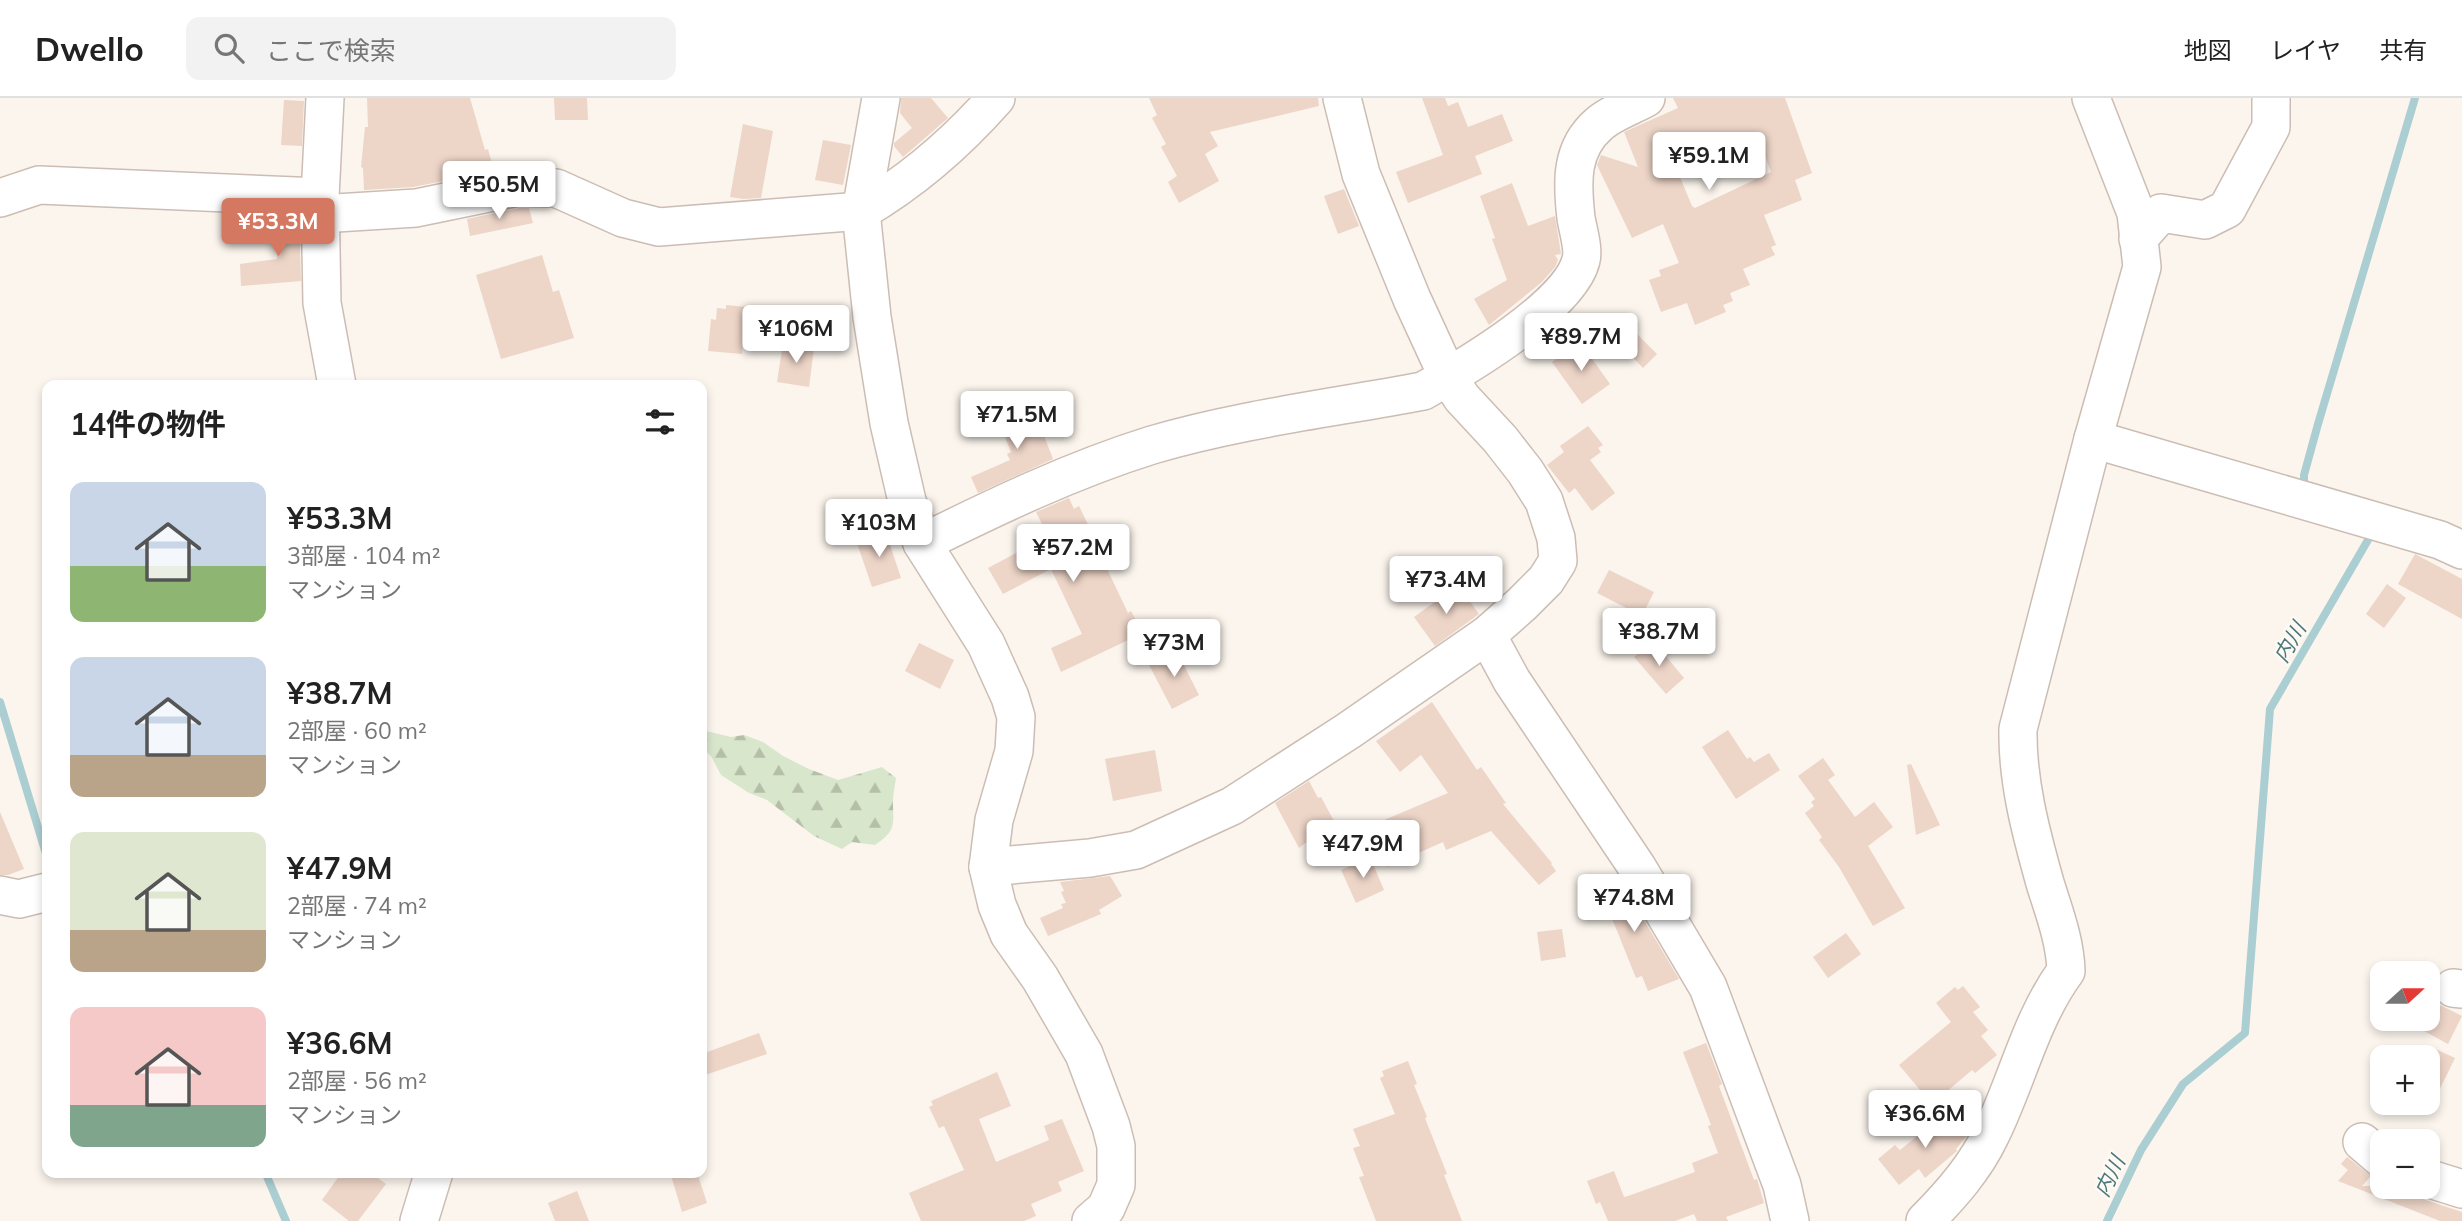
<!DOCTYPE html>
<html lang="ja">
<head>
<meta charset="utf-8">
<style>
	:root { --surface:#fff; --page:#f2f2f2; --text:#222; --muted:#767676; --line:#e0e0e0; --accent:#d47862 }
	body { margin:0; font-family:Mulish,"Noto Sans JP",sans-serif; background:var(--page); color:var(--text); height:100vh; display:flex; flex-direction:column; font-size:26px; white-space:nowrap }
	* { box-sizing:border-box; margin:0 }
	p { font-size:23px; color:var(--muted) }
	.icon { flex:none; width:38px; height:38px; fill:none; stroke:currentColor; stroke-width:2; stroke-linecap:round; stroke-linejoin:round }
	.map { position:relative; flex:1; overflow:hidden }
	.sheet { position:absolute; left:42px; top:282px; width:665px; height:798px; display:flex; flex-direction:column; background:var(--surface); border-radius:14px; box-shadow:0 4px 10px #0003 }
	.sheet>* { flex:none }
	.needle { width:46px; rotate:69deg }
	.tools { position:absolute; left:2370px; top:863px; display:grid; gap:14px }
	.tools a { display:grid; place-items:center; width:70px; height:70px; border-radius:14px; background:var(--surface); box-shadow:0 4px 10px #0003; font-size:35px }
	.price { position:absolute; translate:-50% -60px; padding:0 16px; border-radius:7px; background:#fff; color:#222; font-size:23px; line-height:46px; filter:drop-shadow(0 2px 4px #0008) }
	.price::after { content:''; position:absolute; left:50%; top:42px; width:21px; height:16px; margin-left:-10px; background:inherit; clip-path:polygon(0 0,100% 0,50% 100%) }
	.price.on { background:var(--accent); color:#fff }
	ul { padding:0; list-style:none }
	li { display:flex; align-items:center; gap:21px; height:175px; padding:0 28px }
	li span { display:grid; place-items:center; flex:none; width:196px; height:140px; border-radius:14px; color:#555 }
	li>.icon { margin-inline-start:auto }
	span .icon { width:84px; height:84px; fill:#fffc; stroke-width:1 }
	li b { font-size:30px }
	h2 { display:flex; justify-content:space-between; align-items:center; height:84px; padding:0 28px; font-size:30px }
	header { display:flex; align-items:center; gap:42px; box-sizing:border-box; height:98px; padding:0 35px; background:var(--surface); border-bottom:2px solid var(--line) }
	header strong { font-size:33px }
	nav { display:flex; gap:38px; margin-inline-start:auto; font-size:24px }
	.search { width:490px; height:63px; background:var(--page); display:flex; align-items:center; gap:18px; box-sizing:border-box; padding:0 24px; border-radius:14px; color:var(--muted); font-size:26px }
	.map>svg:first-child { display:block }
	.forest { fill:url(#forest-firs) }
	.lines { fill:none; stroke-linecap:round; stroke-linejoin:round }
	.stream { stroke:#abced3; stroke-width:8 }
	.building { fill:#edd5c8; fill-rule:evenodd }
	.minor-casing { stroke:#ccbdb4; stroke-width:40 }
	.minor { stroke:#fff; stroke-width:37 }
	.labels { text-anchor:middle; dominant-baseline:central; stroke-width:5; stroke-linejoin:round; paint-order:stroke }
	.water-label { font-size:21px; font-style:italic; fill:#4b777d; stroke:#fdf9f3 }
</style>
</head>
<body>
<header>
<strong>Dwello</strong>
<div class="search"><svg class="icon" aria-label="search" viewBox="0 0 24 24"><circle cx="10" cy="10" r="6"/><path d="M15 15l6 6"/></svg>ここで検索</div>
<nav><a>地図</a><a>レイヤ</a><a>共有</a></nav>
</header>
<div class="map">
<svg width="2462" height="1123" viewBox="0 0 2462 1123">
	<defs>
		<pattern id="forest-firs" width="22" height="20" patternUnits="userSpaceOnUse" patternTransform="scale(1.75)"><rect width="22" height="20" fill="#d8e7cc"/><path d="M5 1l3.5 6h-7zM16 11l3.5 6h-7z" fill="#b4bea8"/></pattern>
	</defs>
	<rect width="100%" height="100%" fill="#fbf5ed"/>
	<!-- forest -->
	<path class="forest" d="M 702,632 L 731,639 L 744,637 L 763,644 L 783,658 L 809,671 L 838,682 L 882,669 L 896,680 C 895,687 893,696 893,703 C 893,727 897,732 875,747 L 852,744 L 842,751 L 814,738 L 767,702 L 749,695 L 721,677 L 711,658 L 702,650 Z"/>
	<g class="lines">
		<!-- stream -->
		<g class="stream">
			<path d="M 2308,391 L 2304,390 L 2304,377 L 2318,326 L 2415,0"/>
			<path d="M 0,604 L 47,759"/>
			<path d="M 265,1074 L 286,1123"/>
			<path d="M 2107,1123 L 2141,1052 L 2183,986 L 2245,935 L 2270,611 L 2372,435 L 2370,431"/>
		</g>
	</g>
	<!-- building -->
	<g class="building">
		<path d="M 367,0 L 470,0 L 485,52 L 488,51 L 494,73 L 413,89 L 364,92 L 363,70 L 361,69 L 365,29 L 368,29 Z"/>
		<path d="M 554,0 L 587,0 L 588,22 L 555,22 Z"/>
		<path d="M 901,0 L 931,0 L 948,20 L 903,59 L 894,48 L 894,45 L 912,30 L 900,15 Z"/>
		<path d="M 1149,0 L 1318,0 L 1319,8 L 1210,34 L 1218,48 L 1205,56 L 1219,83 L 1179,105 L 1168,84 L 1177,78 L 1161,49 L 1166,46 L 1152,20 L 1157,17 Z"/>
		<path d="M 1422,0 L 1445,0 L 1448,8 L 1458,4 L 1468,29 L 1502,16 L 1513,43 L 1475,58 L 1482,76 L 1408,105 L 1396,74 L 1443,57 Z"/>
		<path d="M 1673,0 L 1785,0 L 1812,75 L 1795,82 L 1802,102 L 1764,117 L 1776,147 L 1771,149 L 1775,157 L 1743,171 L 1750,187 L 1730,195 L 1733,203 L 1723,207 L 1726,214 L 1695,227 L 1687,205 L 1661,214 L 1649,182 L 1661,178 L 1659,172 L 1679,165 L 1663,126 L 1632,140 L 1597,67 L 1601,57 L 1638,69 L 1624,34 L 1678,10 ZM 1757,37 L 1771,74 L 1695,110 L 1692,108 L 1677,72 Z"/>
		<path d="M 284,2 L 304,3 L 302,48 L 281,47 Z"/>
		<path d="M 743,26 L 773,33 L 761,100 L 743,101 L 730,99 Z"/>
		<path d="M 823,42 L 851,47 L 843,87 L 815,82 Z"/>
		<path d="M 1512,85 L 1528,128 L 1555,118 L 1561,156 L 1555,157 L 1558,162 L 1555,169 L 1542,184 L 1489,227 L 1474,201 L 1507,182 L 1492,141 L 1495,140 L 1480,98 Z"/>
		<path d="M 1344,91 L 1359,128 L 1338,136 L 1324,98 Z"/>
		<path d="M 520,110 L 529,110 L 533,125 L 470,138 L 467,121 Z"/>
		<path d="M 299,119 L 301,183 L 241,188 L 240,166 L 277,161 L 274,121 Z"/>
		<path d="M 542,157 L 553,194 L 559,192 L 574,240 L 501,261 L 476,177 Z"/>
		<path d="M 726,207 L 746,209 L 745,215 L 774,218 L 770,242 L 743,239 L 742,256 L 708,253 L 711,221 L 716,222 L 717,210 L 726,211 Z"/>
		<path d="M 1634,233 L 1657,256 L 1643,270 L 1620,246 Z"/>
		<path d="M 1580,244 L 1610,286 L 1582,306 L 1552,264 Z"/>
		<path d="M 783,246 L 814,250 L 809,289 L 777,284 Z"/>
		<path d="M 1028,313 L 1029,316 L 1035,314 L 1053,361 L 978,395 L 971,379 L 1010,362 L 1007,356 L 1011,354 L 999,324 Z"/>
		<path d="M 1588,328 L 1603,347 L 1598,350 L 1601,354 L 1590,362 L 1615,395 L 1592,413 L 1575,390 L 1569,395 L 1547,367 L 1564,354 L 1560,348 Z"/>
		<path d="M 1069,400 L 1074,411 L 1079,408 L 1093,437 L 1091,437 L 1128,515 L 1131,513 L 1143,535 L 1061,574 L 1051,550 L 1082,536 L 1051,471 L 1003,496 L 988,470 L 1048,438 L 1036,414 Z"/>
		<path d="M 885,432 L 901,480 L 872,489 L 856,442 Z"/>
		<path d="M 2415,456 L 2462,481 L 2462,521 L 2398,486 Z"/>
		<path d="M 1609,472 L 1654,494 L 1642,518 L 1597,495 Z"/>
		<path d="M 2387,486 L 2406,500 L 2384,530 L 2366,516 Z"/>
		<path d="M 1458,487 L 1479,516 L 1435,548 L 1414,519 Z"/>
		<path d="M 1654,544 L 1684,580 L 1666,596 L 1634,559 Z"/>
		<path d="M 919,545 L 954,562 L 940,591 L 905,573 Z"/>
		<path d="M 1175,550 L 1199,597 L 1172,611 L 1148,565 Z"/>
		<path d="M 1432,604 L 1477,672 L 1481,669 L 1506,705 L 1503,706 L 1552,765 L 1551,766 L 1556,773 L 1539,787 L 1491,733 L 1446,752 L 1443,744 L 1387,769 L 1370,728 L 1448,695 L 1421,657 L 1400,674 L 1376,643 Z"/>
		<path d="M 1728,632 L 1747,661 L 1750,659 L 1754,664 L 1769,655 L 1780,672 L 1736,701 L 1702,649 Z"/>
		<path d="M 1155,652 L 1162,693 L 1113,703 L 1105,661 Z"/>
		<path d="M 1823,660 L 1835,677 L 1828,682 L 1855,719 L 1874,704 L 1893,729 L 1868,748 L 1905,810 L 1873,828 L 1839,769 L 1819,742 L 1822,739 L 1805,715 L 1814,708 L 1811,704 L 1815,701 L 1798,678 Z"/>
		<path d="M 1911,666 L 1940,727 L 1916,737 L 1907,667 Z"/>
		<path d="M 1309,683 L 1318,700 L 1321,699 L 1334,723 L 1299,750 L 1275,705 Z"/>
		<path d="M 0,714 L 24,771 L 8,777 L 0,777 Z"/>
		<path d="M 1370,759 L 1384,792 L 1356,805 L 1341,772 Z"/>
		<path d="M 1617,776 L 1619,780 L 1679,881 L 1648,893 L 1642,878 L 1636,880 L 1609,813 L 1602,816 L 1591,786 Z"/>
		<path d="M 1110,778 L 1122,798 L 1099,812 L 1101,816 L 1048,838 L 1040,820 L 1063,810 L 1061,806 L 1066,805 L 1061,794 L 1064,793 L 1060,784 Z"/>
		<path d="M 1562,831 L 1566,859 L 1541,863 L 1537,834 Z"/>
		<path d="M 1846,835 L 1861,856 L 1828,880 L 1813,859 Z"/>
		<path d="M 1963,888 L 1980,909 L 1973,914 L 1988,932 L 1981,938 L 1997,957 L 1975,975 L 1972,972 L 1932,1006 L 1899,967 L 1951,924 L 1936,905 L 1955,889 L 1958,892 Z"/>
		<path d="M 2438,906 L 2462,918 L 2448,946 L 2424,933 Z"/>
		<path d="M 759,935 L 767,956 L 702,978 L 702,956 Z"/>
		<path d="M 1706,945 L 1722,986 L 1719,988 L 1754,1082 L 1757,1081 L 1764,1105 L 1726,1119 L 1728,1123 L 1697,1123 L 1694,1116 L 1675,1123 L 1608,1123 L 1600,1104 L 1596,1106 L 1587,1083 L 1614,1073 L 1624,1099 L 1628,1098 L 1695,1074 L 1692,1065 L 1718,1055 L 1708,1028 L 1711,1027 L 1683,954 Z"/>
		<path d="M 2427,947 L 2455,960 L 2427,1017 Z"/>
		<path d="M 1408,963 L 1417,986 L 1414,987 L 1427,1019 L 1425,1020 L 1447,1076 L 1444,1077 L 1462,1123 L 1376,1123 L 1359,1079 L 1364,1078 L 1353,1050 L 1360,1048 L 1353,1031 L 1395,1016 L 1380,980 L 1384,978 L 1382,973 Z"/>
		<path d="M 997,974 L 1011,1008 L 979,1021 L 996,1064 L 1049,1042 L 1044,1028 L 1062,1021 L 1084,1073 L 1058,1084 L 1062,1093 L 1031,1106 L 1036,1118 L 1024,1123 L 921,1123 L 909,1095 L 964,1072 L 944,1028 L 939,1030 L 929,1009 L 933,1007 L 931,1003 Z"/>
		<path d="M 1949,1013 L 1968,1036 L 1956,1051 L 1957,1053 L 1925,1080 L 1919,1071 L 1899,1087 L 1878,1061 L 1895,1047 L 1900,1052 Z"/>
		<path d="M 2347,1059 L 2371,1078 L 2362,1088 L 2408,1088 L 2420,1100 L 2462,1114 L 2462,1123 L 2440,1123 L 2338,1083 L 2348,1072 L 2341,1066 Z"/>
		<path d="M 342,1074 L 370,1074 L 386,1086 L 358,1123 L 349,1123 L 322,1102 Z"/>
		<path d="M 670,1074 L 697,1074 L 707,1105 L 682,1114 Z"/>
		<path d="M 577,1093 L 589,1123 L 555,1123 L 548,1105 Z"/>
	</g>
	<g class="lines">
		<!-- minor casing -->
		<g class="minor-casing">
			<g id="minor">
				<path d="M 325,0 L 320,99 L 322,205 L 337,287"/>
				<path d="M 881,0 L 861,113 L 872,219 L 889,325 L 907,403 L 922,445 L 986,546 L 1010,599 L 1016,619 L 1014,653 L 994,722 L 988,769 L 997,807 L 1009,836 L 1040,880 L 1084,956 L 1111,1028 L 1116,1048 L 1116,1087 L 1106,1110 L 1091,1123"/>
				<path d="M 0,100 L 39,87 L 320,99"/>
				<path d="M 320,116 L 416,110 L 518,89 L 556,90 L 623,120 L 659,129 L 861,113 C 911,84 958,43 996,0"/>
				<path d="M 2138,141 L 2161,115 L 2205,122 L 2227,111 L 2271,29 L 2271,0"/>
				<path d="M 2093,341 L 2440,442 L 2462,452"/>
				<path d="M 922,445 C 997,408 1072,372 1152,347 C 1240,321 1333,310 1423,293 C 1464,270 1570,208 1581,162 C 1584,151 1578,132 1576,120 C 1572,85 1570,51 1599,26 C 1611,15 1632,8 1646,0"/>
				<path d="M 1487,537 L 1512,583 L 1637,769 L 1708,889 L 1782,1087 L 1790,1123"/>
				<path d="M 988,769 L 1090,760 L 1136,752 L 1232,708 L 1348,633 L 1487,537 L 1522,506 L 1546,482 L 1558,463 L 1556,440 L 1544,403 L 1525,373 L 1500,341 L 1462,300 L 1448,279 L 1412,201 L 1361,76 L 1342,0"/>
				<path d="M 0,797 L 19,801 L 47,794"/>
				<path d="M 2453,890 L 2462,891"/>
				<path d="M 2362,1044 L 2382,1061"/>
				<path d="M 2427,1080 L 2462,1091"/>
				<path d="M 419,1123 L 434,1074"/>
				<path d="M 1925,1123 C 1950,1098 1975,1070 1990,1038 C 2017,984 2030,922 2066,873 C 2065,842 2054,814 2045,785 C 2031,735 2017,683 2018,631 L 2093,341 L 2142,169 L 2136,115 L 2091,0"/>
			</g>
		</g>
		<!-- minor -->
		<use href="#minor" class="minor"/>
	</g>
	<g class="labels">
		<!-- water labels -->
		<g class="water-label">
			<text transform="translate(2289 544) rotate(-60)">内川</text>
			<text transform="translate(2109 1078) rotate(-64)">内川</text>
		</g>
	</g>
</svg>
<div class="tools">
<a><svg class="needle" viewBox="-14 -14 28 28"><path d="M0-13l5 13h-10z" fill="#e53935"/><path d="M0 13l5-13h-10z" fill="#767676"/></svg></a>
<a>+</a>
<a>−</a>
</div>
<b class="price" style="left:1709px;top:94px">¥59.1M</b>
<b class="price" style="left:499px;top:123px">¥50.5M</b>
<b class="price on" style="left:278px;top:160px">¥53.3M</b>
<b class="price" style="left:796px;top:267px">¥106M</b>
<b class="price" style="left:1581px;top:275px">¥89.7M</b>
<b class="price" style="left:1017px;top:353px">¥71.5M</b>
<b class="price" style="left:879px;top:461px">¥103M</b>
<b class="price" style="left:1073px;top:486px">¥57.2M</b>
<b class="price" style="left:1446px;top:518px">¥73.4M</b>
<b class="price" style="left:1659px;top:570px">¥38.7M</b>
<b class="price" style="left:1174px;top:581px">¥73M</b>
<b class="price" style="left:1363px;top:782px">¥47.9M</b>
<b class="price" style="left:1634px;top:836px">¥74.8M</b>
<b class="price" style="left:1925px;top:1052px">¥36.6M</b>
<section class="sheet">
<h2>14件の物件<svg class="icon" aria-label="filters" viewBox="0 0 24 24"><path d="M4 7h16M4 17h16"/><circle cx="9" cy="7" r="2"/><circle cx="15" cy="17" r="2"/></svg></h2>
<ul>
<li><span style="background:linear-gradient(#c9d6e8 60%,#8fb573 0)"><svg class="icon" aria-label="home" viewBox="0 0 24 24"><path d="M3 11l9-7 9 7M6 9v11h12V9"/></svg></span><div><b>¥53.3M</b><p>3部屋 · 104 m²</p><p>マンション</p></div></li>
<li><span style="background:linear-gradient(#c9d6e8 70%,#b9a48a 0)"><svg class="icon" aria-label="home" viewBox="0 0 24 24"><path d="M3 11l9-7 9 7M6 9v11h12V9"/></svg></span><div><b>¥38.7M</b><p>2部屋 · 60 m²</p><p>マンション</p></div></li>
<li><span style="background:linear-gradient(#dfe7d0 70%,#b9a48a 0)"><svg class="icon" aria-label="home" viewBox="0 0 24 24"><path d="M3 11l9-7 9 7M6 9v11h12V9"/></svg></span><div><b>¥47.9M</b><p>2部屋 · 74 m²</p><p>マンション</p></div></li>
<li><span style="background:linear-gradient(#f6c9c9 70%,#7fa58c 0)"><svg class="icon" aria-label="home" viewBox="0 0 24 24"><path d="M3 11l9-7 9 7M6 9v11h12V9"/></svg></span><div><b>¥36.6M</b><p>2部屋 · 56 m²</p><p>マンション</p></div></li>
</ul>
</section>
</div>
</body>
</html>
